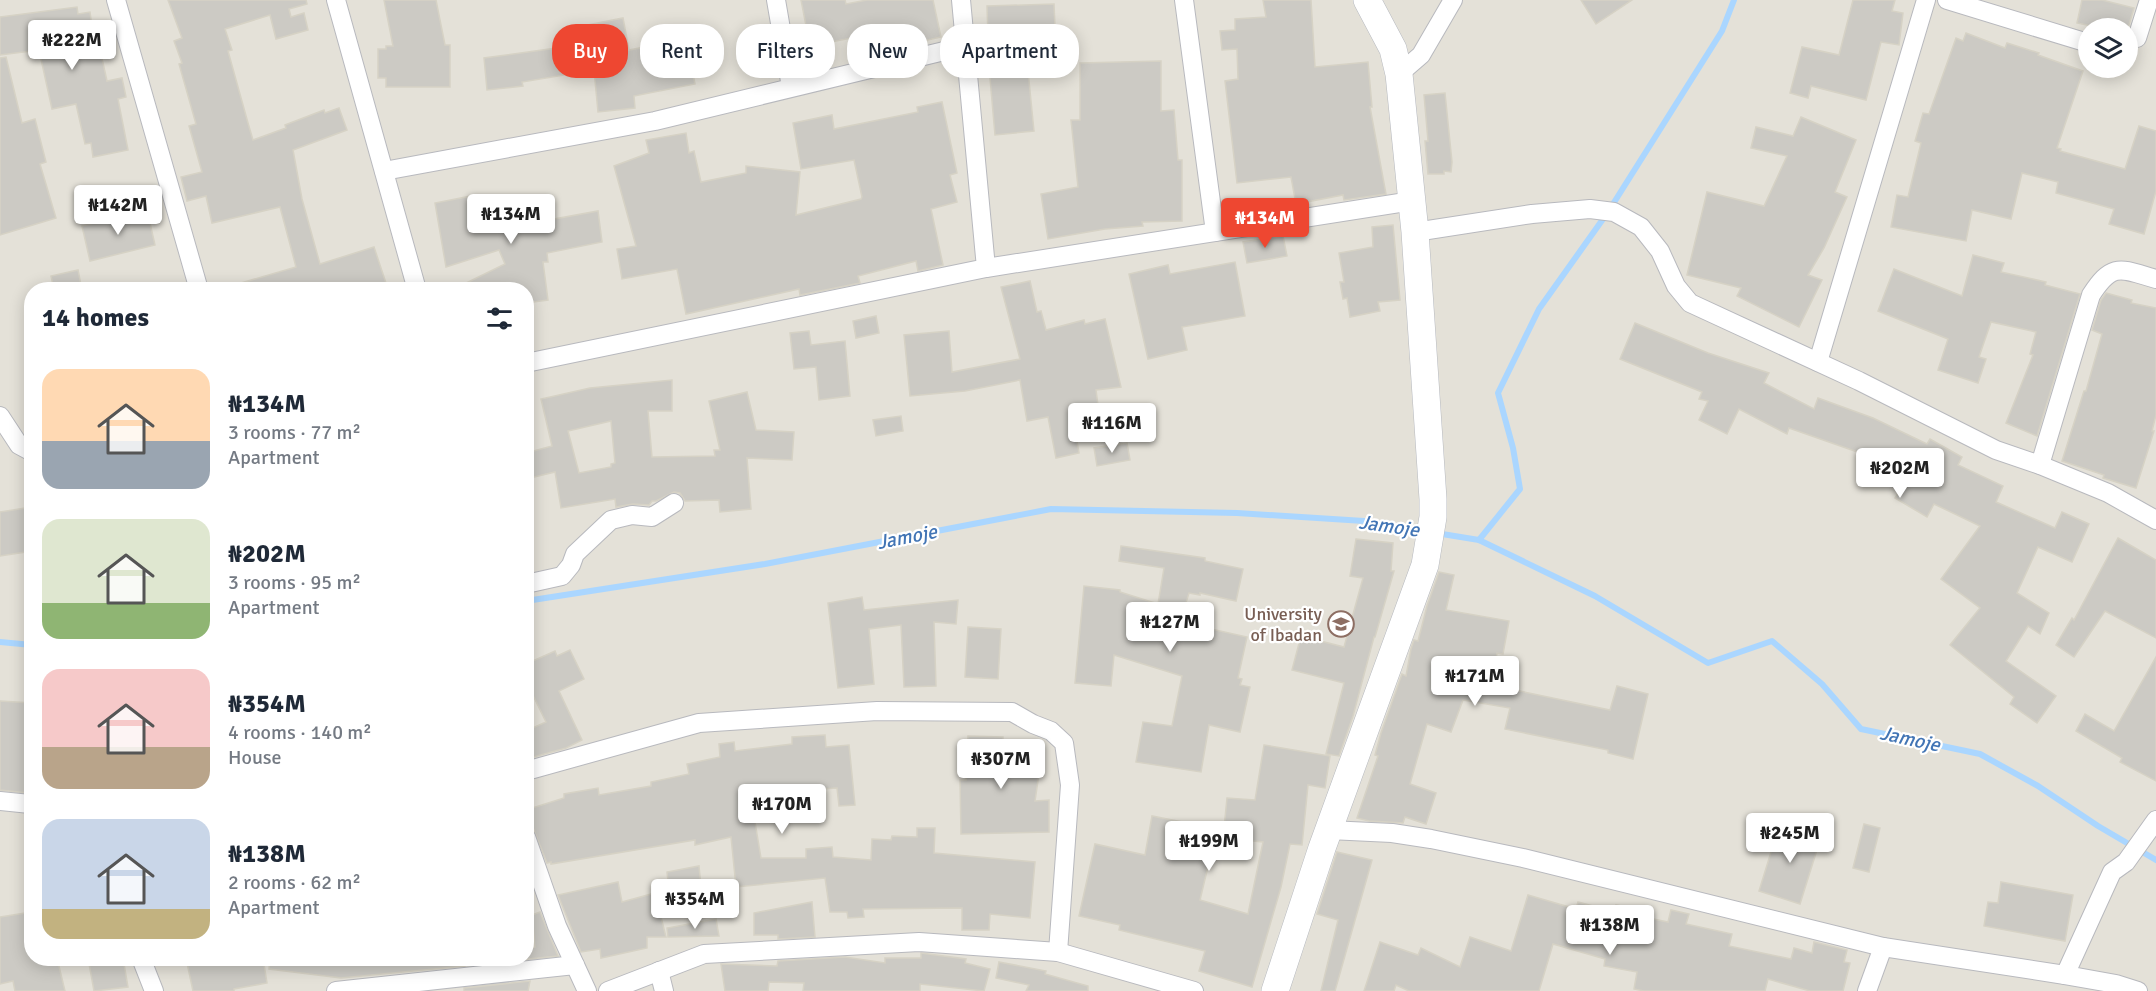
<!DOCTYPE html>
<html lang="en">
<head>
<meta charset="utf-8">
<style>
	:root { --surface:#fff; --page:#f2f2f3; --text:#1f2937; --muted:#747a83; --accent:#ee4731 }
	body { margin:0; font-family:Signika,sans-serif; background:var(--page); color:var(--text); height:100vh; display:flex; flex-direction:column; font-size:22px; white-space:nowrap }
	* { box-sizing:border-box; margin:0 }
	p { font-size:20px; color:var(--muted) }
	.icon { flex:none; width:33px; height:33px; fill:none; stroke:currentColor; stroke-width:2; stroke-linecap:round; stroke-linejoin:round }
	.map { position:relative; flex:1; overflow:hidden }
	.side { position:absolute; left:24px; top:282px; width:510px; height:684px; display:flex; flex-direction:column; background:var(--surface); border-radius:24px; box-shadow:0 3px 15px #0003 }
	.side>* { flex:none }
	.guide { position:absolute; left:552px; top:24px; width:570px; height:54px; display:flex; gap:12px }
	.fabs { position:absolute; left:2078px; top:18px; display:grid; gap:12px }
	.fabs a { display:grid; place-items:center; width:60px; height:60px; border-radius:50%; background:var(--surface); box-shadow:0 3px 15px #0003; font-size:30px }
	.price { position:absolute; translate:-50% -51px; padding:0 14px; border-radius:6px; background:#fff; color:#222; font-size:20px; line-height:39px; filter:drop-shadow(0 2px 3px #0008) }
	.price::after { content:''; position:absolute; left:50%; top:36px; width:18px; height:14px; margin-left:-9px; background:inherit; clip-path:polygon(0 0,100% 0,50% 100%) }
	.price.selected { background:var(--accent); color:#fff }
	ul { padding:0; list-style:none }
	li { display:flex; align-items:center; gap:18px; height:150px; padding:0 18px }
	li span { display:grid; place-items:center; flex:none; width:168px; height:120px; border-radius:18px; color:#555 }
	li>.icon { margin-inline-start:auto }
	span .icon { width:72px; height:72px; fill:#fffc; stroke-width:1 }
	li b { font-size:26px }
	h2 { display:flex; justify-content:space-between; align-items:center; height:72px; padding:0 18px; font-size:26px }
	.chip { padding:0 21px; border-radius:24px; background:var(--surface); box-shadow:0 3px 15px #0003; font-size:21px; line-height:54px }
	.chip.selected { background:var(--accent); color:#fff }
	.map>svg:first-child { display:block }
	.education { fill:#e4e1d8; fill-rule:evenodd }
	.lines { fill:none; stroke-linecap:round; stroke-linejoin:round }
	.stream { stroke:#aad6ff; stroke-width:6 }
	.building { fill:#cccac4; stroke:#d6d2c5; stroke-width:1.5; fill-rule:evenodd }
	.street-casing { stroke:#b8b9be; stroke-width:20 }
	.secondary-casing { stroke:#b6b9bf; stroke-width:28 }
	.street { stroke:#fff; stroke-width:18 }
	.secondary { stroke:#fff; stroke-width:27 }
	.labels { text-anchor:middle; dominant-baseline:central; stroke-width:4.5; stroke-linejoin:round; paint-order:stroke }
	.education-label { font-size:18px; fill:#785e54; stroke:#fff; text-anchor:end }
	.water-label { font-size:20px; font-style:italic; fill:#4275b5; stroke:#fff }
</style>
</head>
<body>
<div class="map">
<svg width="2156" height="991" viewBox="0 0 2156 991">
	<rect width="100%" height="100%" fill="#f1efe8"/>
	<!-- education -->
	<path class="education" d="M 0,0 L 2156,0 L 2156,991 L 0,991 ZM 2088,28 L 2127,28 L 2127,68 L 2088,68 ZM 32,290 L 526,290 L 526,958 L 32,958 Z"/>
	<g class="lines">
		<!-- stream -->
		<g class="stream">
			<path d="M 1436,533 L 1479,540 L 1595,596 L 1708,663 L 1772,641 L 1822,684 L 1861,729 L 1980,754 L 2038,786 L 2098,826 L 2156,860"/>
			<path d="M 1479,540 L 1520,489 L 1513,448 L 1498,393 L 1539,309 L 1608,212 L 1722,31 L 1734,0"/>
			<path d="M 526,601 L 765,564 L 1051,509 L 1237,513 L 1364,521 L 1423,531"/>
			<path d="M 0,642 L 32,645"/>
		</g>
	</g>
	<!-- building -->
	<g class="building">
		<path d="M 168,0 L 306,0 L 307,4 L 289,9 L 291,17 L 304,13 L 308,30 L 276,39 L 270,15 L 225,29 L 232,50 L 228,51 L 248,123 L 253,140 L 286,128 L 285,125 L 324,110 L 325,113 L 339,108 L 347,130 L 293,150 L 302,199 L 320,264 L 374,247 L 387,286 L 376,290 L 235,290 L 234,285 L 296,267 L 280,207 L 212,223 L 206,196 L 187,201 L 181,177 L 202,172 L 189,126 L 196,124 L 179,64 L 182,63 L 174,41 L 182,38 Z"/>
		<path d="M 384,0 L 436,0 L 445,45 L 450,45 L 450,87 L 386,87 L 386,78 L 378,78 L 378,49 L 386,49 L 386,46 L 393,46 Z"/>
		<path d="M 801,0 L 845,0 L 846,4 L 867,0 L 933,0 L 941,37 L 901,46 L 896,26 L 852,35 L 852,38 L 810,46 Z"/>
		<path d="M 1263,0 L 1311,0 L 1315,67 L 1368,62 L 1372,107 L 1370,107 L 1386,194 L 1344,200 L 1343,195 L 1296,204 L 1291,177 L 1237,183 L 1225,81 L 1238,79 L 1237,49 L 1222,50 L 1220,31 L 1235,30 L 1235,19 L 1266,17 Z"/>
		<path d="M 1581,0 L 1632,0 L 1596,24 Z"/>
		<path d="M 1853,0 L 1895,0 L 1892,11 L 1903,13 L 1899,45 L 1881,42 L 1866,100 L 1811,86 L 1808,98 L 1790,93 L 1802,47 L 1839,55 Z"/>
		<path d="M 2082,0 L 2102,0 L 2134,8 L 2128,28 L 2101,28 L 2077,23 Z"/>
		<path d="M 1054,4 L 1056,50 L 1026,51 L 1034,131 L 995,135 L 989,67 L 987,6 Z"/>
		<path d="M 77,7 L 78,14 L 90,12 L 96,55 L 101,54 L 107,81 L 122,78 L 126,97 L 118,99 L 128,150 L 93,157 L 91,143 L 85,144 L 76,104 L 52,109 L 39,50 L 0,55 L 0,17 Z"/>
		<path d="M 623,18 L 629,50 L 686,39 L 695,84 L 634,96 L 635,108 L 598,112 L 594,70 L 522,82 L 523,86 L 487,90 L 484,58 L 585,44 L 582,26 Z"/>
		<path d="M 1966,33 L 2005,48 L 2007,43 L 2039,53 L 2038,55 L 2083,71 L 2057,148 L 2061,149 L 2060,151 L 2125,169 L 2139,126 L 2156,131 L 2156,191 L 2144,234 L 2109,224 L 2114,209 L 2056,193 L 2058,182 L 2022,173 L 2011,219 L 1972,210 L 1966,241 L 1891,227 L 1897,195 L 1908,197 L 1921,143 L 1915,141 L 1923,113 L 1929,114 L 1956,38 L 1963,41 Z"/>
		<path d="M 6,57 L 22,123 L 35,119 L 46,162 L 40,164 L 56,218 L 0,235 L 0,58 Z"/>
		<path d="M 1161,61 L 1161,111 L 1174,110 L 1178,160 L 1182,160 L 1182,221 L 1142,222 L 1143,226 L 1105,229 L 1048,239 L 1041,194 L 1078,187 L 1071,120 L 1080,120 L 1080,63 Z"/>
		<path d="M 1445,93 L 1452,162 L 1451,172 L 1444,171 L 1444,174 L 1428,174 L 1425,141 L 1428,141 L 1424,95 Z"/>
		<path d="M 942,102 L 957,173 L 950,175 L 957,202 L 931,209 L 943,265 L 918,271 L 916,261 L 858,276 L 860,283 L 800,295 L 799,289 L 686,314 L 677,269 L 622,279 L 617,249 L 636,246 L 614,166 L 649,153 L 646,140 L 686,133 L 689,153 L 694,151 L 701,182 L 746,173 L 746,166 L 800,172 L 796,215 L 861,199 L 862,197 L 854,160 L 801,169 L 793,123 L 832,115 L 834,129 L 918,112 L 917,107 Z"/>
		<path d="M 1801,117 L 1856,140 L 1835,192 L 1847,197 L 1824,248 L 1808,275 L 1822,280 L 1799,327 L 1737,296 L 1741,288 L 1687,275 L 1707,192 L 1764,206 L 1787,156 L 1751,148 L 1756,127 L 1793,136 Z"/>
		<path d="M 471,196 L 476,223 L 542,214 L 543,221 L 598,211 L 602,242 L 547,253 L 548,262 L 543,262 L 548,300 L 526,303 L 526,290 L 452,290 L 505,264 L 499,250 L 446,267 L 435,203 Z"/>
		<path d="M 147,210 L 155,245 L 90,261 L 82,226 Z"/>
		<path d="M 1393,225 L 1400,300 L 1378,302 L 1380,311 L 1350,317 L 1347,298 L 1343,299 L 1340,282 L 1344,282 L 1339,253 L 1373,247 L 1372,227 Z"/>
		<path d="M 1283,236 L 1287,256 L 1247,263 L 1243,242 Z"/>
		<path d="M 1973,255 L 2004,263 L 2001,272 L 2046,282 L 2045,285 L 2080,294 L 2037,436 L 2006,423 L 2033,355 L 2030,354 L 2036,332 L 1991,322 L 1979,357 L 1986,359 L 1978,383 L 1938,370 L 1948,339 L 1878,311 L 1894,269 L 1962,296 Z"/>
		<path d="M 1235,262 L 1245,316 L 1182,327 L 1187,350 L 1148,359 L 1129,274 L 1168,265 L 1170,274 Z"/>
		<path d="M 78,270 L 82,290 L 54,290 L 51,276 Z"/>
		<path d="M 1030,281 L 1037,312 L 1041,311 L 1046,330 L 1084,320 L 1085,324 L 1105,319 L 1121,387 L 1096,390 L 1099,413 L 1073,418 L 1079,453 L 1056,458 L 1048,417 L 1027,421 L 1020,380 L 965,391 L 910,396 L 904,335 L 949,331 L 952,372 L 1020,359 L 1001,287 Z"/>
		<path d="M 2106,293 L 2132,300 L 2131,303 L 2156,308 L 2156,415 L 2152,431 L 2154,431 L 2136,488 L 2103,478 L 2104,475 L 2062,461 L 2084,391 L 2086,391 L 2102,334 L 2092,330 L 2101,300 Z"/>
		<path d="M 876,316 L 879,333 L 856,338 L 853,321 Z"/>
		<path d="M 1635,323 L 1708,353 L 1769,373 L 1764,383 L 1814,409 L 1818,398 L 1873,418 L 1927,444 L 1930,439 L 1962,457 L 1958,465 L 2003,486 L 1996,502 L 2055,528 L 2062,512 L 2089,524 L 2072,562 L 2038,547 L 2017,593 L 2049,613 L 2040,634 L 2028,626 L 2006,661 L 2056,696 L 2037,723 L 2010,704 L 2014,697 L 1950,645 L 1980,608 L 1941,579 L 1980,526 L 1934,504 L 1927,517 L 1895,498 L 1906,481 L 1864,460 L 1866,455 L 1789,428 L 1787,434 L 1739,409 L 1727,434 L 1699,420 L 1708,401 L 1699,399 L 1702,392 L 1620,359 Z"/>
		<path d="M 809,331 L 811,345 L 845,341 L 850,396 L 819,400 L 816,367 L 794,369 L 790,333 Z"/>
		<path d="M 672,380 L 672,411 L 648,411 L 652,457 L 715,456 L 714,450 L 720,450 L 709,401 L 747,392 L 756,430 L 794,432 L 792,460 L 747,458 L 751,509 L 720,512 L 719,500 L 685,501 L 680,493 L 674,492 L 656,501 L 652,501 L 649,505 L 633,504 L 616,507 L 615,499 L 561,508 L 555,472 L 526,479 L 526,453 L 552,446 L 541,399 L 590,388 ZM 611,421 L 615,463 L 611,464 L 611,467 L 579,473 L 568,431 Z"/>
		<path d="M 901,416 L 903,431 L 876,436 L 873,420 Z"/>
		<path d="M 1127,443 L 1130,460 L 1097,466 L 1094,448 Z"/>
		<path d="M 32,507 L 32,551 L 0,556 L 0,512 Z"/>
		<path d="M 2118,538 L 2156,560 L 2156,638 L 2105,611 L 2074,657 L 2056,645 L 2072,618 L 2074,620 Z"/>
		<path d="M 1356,539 L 1393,543 L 1391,571 L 1394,571 L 1375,637 L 1374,637 L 1353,716 L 1339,756 L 1326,754 L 1344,683 L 1292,670 L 1301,636 L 1344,647 L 1363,578 L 1350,576 Z"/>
		<path d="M 1121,546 L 1205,558 L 1205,561 L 1243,569 L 1236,601 L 1200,593 L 1200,595 L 1189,593 L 1180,622 L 1247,637 L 1238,678 L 1242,679 L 1240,685 L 1250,687 L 1240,732 L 1209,725 L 1201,772 L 1136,762 L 1143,722 L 1172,726 L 1182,676 L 1114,655 L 1111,686 L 1075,683 L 1084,586 L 1120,590 L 1120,592 L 1158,604 L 1164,568 L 1119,561 Z"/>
		<path d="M 1439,572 L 1454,575 L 1446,610 L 1509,621 L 1503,654 L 1497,653 L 1491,685 L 1610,710 L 1617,686 L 1648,694 L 1633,759 L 1608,753 L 1608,750 L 1505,729 L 1510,708 L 1463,700 L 1451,732 L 1427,724 L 1410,784 L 1436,793 L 1426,824 L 1405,817 L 1403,823 L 1369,821 L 1357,818 L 1378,756 L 1375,755 L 1381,733 L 1402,674 L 1406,676 L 1411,649 L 1414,640 L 1418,641 L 1427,606 Z"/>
		<path d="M 862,597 L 864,610 L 958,600 L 956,624 L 934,622 L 936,686 L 904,687 L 901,625 L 869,629 L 874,684 L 838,688 L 828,603 Z"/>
		<path d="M 968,627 L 1001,629 L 998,679 L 965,677 Z"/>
		<path d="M 570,650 L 584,679 L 559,691 L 582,740 L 566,748 L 526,759 L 526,731 L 546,722 L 526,681 L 526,664 L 555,651 L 557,656 Z"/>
		<path d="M 2156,657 L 2156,781 L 2120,762 L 2122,758 L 2076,731 L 2085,714 L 2114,731 Z"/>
		<path d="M 0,701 L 32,703 L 32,730 L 27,729 L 28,793 L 0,790 Z"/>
		<path d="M 825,735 L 826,747 L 849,745 L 855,805 L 839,806 L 837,788 L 773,792 L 775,813 L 754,816 L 761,858 L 806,858 L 806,849 L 832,847 L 833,857 L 871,860 L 872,839 L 891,840 L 892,836 L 917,837 L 917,828 L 935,828 L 934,853 L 1035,862 L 1030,918 L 990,914 L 989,930 L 962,930 L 962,908 L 863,909 L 864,917 L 848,918 L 847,912 L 830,912 L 825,878 L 736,887 L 731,837 L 695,845 L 695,840 L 551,864 L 551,862 L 547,863 L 526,810 L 564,798 L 564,794 L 598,788 L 599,795 L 651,786 L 651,782 L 689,774 L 687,764 L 720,757 L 719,744 L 734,742 L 735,751 L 792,744 L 792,737 Z"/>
		<path d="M 968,736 L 1003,737 L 1003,749 L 1042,754 L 1035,801 L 1049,800 L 1049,832 L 961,834 L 960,780 L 966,780 Z"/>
		<path d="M 1264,745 L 1330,756 L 1325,788 L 1308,785 L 1302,845 L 1290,844 L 1281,887 L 1252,987 L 1199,971 L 1205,951 L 1119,930 L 1120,925 L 1079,916 L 1095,844 L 1145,855 L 1152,816 L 1183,822 L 1180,834 L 1187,835 L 1184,849 L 1211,854 L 1200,900 L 1248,914 L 1263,842 L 1223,838 L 1227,798 L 1255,800 Z"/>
		<path d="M 1780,823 L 1821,837 L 1800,904 L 1759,891 Z"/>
		<path d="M 1864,824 L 1880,828 L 1869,872 L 1853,868 Z"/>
		<path d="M 1337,852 L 1372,860 L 1335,991 L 1321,991 L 1338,920 L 1317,914 Z"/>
		<path d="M 699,866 L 701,887 L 669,891 L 667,872 Z"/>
		<path d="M 618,882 L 622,902 L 655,893 L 666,937 L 647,937 L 647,948 L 601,958 L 600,949 L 581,952 L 558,895 Z"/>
		<path d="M 2001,882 L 2073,895 L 2065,941 L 1984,926 L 1988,902 L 1998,903 Z"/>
		<path d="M 1528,895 L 1576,909 L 1578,902 L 1615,912 L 1616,905 L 1640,910 L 1639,916 L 1668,922 L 1671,910 L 1689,914 L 1686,924 L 1732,934 L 1729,946 L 1791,959 L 1794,948 L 1812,953 L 1814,942 L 1847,950 L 1844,962 L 1850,963 L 1843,991 L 1810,991 L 1768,979 L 1765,991 L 1644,991 L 1634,989 L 1637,972 L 1604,966 L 1605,959 L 1553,944 L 1539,991 L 1409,991 L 1396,985 L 1394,991 L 1364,991 L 1380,942 L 1418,955 L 1421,948 L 1460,967 L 1470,937 L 1511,951 Z"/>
		<path d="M 812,902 L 815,937 L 778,939 L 778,935 L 754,935 L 754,913 Z"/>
		<path d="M 32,912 L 32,958 L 57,958 L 65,991 L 15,991 L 13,981 L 0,984 L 0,917 Z"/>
		<path d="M 540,912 L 558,956 L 467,965 L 468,958 L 526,958 L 526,948 L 535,947 L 532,915 Z"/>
		<path d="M 716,919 L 719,936 L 668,937 L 667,928 Z"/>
		<path d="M 921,953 L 966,959 L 965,963 L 990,969 L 984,991 L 920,984 L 920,991 L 803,991 L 804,983 L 769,982 L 768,991 L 725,991 L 721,964 L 777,966 L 778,961 L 845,957 L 885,963 L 885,958 L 921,958 Z"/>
		<path d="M 88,958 L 123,958 L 128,987 L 94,991 Z"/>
		<path d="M 207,958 L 263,958 L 267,983 L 234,989 L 234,991 L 193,991 L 187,963 Z"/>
		<path d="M 270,958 L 381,958 L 381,964 L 424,958 L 464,958 L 465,966 L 341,978 L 269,969 Z"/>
		<path d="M 999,962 L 1046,971 L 1045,974 L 1088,986 L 1088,991 L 1026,991 L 1029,985 L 996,978 Z"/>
		<path d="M 530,981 L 528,991 L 464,991 L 464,988 Z"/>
	</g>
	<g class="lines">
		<!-- street casing -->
		<g class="street-casing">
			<g id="street">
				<path d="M 116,0 L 199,290"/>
				<path d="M 336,0 L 417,290"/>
				<path d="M 776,0 L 791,87"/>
				<path d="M 1184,0 L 1215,232"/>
				<path d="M 1947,0 L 2088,43"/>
				<path d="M 2137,38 L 2149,0"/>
				<path d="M 1399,74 L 1421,55 L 1453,0"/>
				<path d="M 384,171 L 655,121 L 965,46"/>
				<path d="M 1415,232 L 1532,214 L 1590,209 L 1614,212 L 1641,227 L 1660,251 L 1676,286 L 1690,303 L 1859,381 L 1996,450 L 2040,465 L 2108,493 L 2156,520"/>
				<path d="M 986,268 L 1412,201"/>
				<path d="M 1818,362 L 1926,0"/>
				<path d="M 526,363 L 986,268 L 961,0"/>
				<path d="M 0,416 L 19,445 L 32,452"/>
				<path d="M 2040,465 L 2091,295 C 2113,261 2121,269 2156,279"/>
				<path d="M 526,584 L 562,576 L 571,565 L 575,554 L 611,520 L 632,515 L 652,517 L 674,503"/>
				<path d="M 526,771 L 699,723 L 877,711 L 1012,712 L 1033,724 L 1051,731 L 1064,743 L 1070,785 L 1058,952"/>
				<path d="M 0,801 L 30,804"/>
				<path d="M 1329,830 L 1392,833 L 1431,839 L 1523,858 L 1883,947 L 2065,975 L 2116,984 L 2138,991"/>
				<path d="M 526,837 L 557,926 L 587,991"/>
				<path d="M 141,958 L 154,991"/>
				<path d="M 659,971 L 664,991"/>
				<path d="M 2065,975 L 2112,872 L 2126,862 L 2156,820"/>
				<path d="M 336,991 L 575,965"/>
				<path d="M 608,991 L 704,954 L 919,942 L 1058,952 L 1194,991"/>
				<path d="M 1867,991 L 1883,947"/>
			</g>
		</g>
		<!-- secondary casing -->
		<g class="secondary-casing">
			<path id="secondary" d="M 1275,991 L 1322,848 L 1425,565 L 1433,517 L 1433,499 L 1415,232 L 1399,74 L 1393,49 L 1367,0"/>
		</g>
		<!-- street -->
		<use href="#street" class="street"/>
		<!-- secondary -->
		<use href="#secondary" class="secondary"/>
	</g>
	<!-- icons -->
	<defs>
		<g id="university-ring" transform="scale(1.35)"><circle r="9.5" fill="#fff" stroke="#8d6e63" stroke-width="1.5"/><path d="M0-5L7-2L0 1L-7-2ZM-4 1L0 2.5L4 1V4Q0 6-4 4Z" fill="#8d6e63"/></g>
	</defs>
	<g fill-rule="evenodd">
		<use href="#university-ring" x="1341" y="624"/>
	</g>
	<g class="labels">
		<!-- education labels -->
		<g class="education-label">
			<text x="1322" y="614">University<tspan x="1322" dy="21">of Ibadan</tspan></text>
		</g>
		<!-- water labels -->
		<g class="water-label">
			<text transform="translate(1389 526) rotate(8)">Jamoje</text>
			<text transform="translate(907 537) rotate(-11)">Jamoje</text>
			<text transform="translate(1910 739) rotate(12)">Jamoje</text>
		</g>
	</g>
</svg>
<div class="fabs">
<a><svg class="icon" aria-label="layers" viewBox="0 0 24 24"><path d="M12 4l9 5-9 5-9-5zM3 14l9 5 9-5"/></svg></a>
</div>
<b class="price" style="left:72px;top:71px">₦222M</b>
<b class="price" style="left:118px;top:236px">₦142M</b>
<b class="price" style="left:511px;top:245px">₦134M</b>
<b class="price selected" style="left:1265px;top:249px">₦134M</b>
<b class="price" style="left:1112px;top:454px">₦116M</b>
<b class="price" style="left:1900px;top:499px">₦202M</b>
<b class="price" style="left:1170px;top:653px">₦127M</b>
<b class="price" style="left:1475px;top:707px">₦171M</b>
<b class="price" style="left:1001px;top:790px">₦307M</b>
<b class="price" style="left:782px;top:835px">₦170M</b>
<b class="price" style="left:1790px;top:864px">₦245M</b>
<b class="price" style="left:1209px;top:872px">₦199M</b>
<b class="price" style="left:695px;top:930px">₦354M</b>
<b class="price" style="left:1610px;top:956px">₦138M</b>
<div class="guide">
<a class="chip selected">Buy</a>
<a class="chip">Rent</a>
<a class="chip">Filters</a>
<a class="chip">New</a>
<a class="chip">Apartment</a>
</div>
<section class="side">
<h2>14 homes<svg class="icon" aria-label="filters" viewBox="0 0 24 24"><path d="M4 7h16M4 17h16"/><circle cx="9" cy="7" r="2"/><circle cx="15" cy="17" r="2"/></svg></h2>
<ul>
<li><span style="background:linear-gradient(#ffd9b3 60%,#9aa5b1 0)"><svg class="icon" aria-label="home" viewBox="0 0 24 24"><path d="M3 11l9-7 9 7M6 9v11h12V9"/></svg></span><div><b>₦134M</b><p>3 rooms · 77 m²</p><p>Apartment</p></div></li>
<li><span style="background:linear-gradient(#dfe7d0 70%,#8fb573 0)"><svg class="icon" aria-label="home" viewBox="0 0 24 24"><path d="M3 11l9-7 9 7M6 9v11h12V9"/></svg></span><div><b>₦202M</b><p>3 rooms · 95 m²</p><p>Apartment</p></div></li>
<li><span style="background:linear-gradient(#f6c9c9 65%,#b9a48a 0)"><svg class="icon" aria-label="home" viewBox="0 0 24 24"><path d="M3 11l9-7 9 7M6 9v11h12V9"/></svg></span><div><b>₦354M</b><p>4 rooms · 140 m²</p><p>House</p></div></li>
<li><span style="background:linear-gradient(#c9d6e8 75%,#c2b280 0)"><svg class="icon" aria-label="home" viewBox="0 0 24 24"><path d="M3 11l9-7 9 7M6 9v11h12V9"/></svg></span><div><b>₦138M</b><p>2 rooms · 62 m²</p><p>Apartment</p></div></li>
</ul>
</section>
</div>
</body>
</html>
